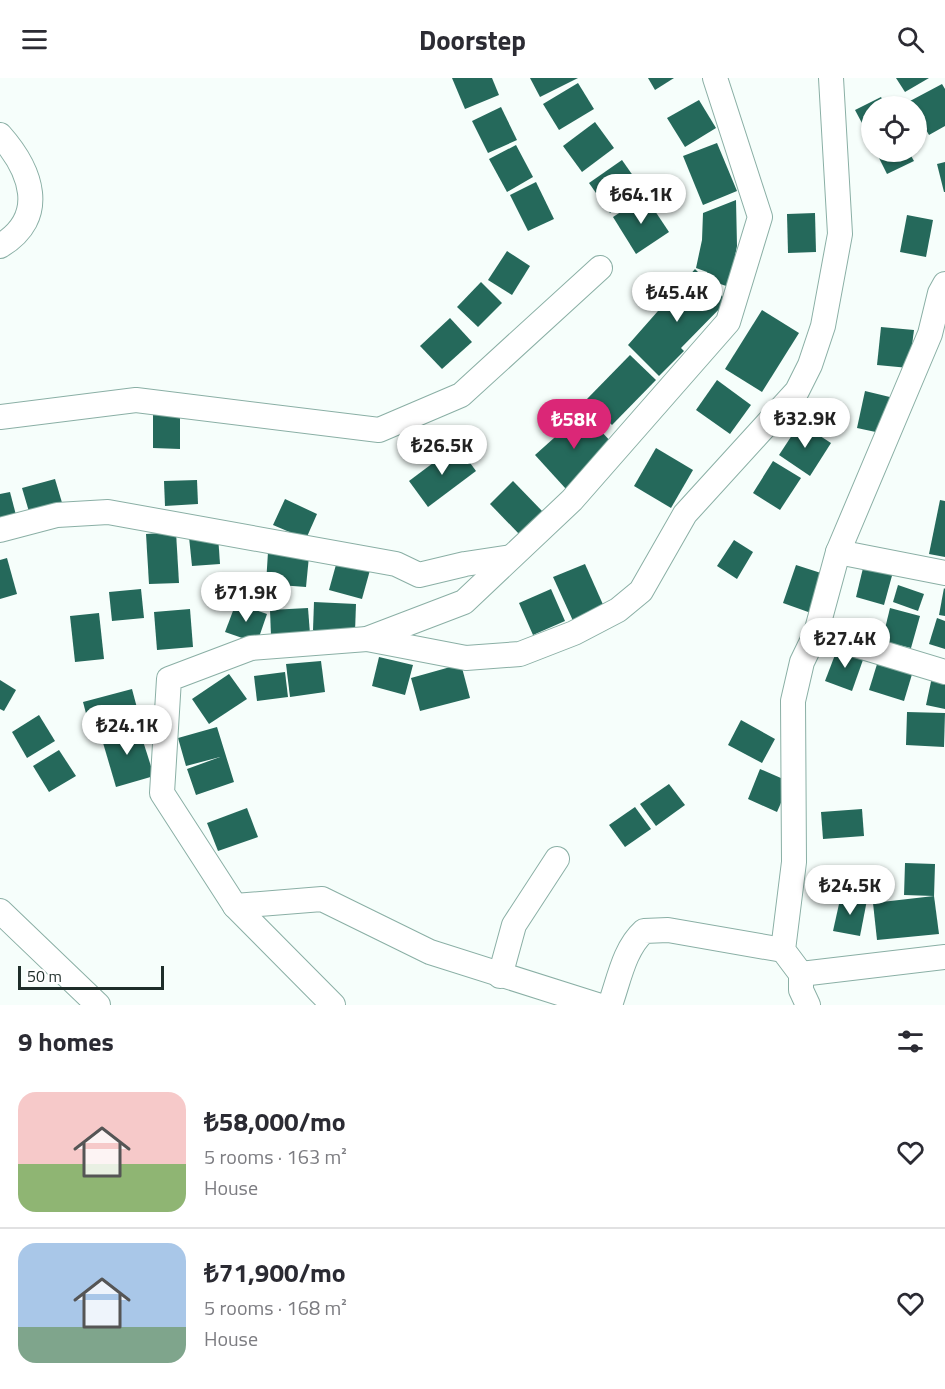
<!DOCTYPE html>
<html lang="en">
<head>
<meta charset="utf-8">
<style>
	:root { --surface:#fff; --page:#f7f7f7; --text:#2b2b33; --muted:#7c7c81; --line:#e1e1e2; --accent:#db2777 }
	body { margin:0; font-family:"Titillium Web",sans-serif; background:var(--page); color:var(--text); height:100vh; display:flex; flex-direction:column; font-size:22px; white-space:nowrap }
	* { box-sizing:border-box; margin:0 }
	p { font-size:20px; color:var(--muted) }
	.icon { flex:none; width:33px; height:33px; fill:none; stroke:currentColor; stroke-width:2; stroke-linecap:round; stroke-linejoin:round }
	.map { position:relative; height:927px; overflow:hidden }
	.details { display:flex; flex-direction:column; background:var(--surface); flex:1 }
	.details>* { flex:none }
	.fabs { position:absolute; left:861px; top:18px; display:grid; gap:12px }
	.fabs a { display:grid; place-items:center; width:66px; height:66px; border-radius:50%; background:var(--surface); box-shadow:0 2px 4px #0004; font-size:30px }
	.scale { position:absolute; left:18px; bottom:15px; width:146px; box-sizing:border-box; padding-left:6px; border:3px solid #1e2d29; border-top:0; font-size:16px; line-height:21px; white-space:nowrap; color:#1e2d29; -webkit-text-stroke:4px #fff; paint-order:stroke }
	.price { position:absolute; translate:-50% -51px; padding:0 14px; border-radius:21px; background:#fff; color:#222; font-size:20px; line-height:39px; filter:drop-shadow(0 2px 3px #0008) }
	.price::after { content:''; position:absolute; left:50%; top:36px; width:18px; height:14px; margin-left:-9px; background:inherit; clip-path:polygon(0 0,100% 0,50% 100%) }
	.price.active { background:var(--accent); color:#fff }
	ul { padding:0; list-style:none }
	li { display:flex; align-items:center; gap:18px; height:150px; padding:0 18px }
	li+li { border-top:2px solid var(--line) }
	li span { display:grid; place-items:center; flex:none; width:168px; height:120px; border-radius:18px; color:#555 }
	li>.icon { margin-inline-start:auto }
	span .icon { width:72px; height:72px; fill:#fffc; stroke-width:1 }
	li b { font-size:26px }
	h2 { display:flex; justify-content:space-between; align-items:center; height:72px; padding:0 18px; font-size:26px }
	header { display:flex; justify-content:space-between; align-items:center; height:78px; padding:0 18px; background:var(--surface); font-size:27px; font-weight:700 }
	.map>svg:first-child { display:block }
	.building { fill:#25695b }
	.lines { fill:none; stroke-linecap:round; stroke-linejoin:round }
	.minor-casing { stroke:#8aafa5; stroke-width:26 }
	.minor { stroke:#fff; stroke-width:24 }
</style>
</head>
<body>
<header><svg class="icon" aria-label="menu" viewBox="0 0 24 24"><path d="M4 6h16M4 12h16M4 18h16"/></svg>Doorstep<svg class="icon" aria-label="search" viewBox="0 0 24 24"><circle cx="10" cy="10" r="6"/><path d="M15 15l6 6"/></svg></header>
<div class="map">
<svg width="945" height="927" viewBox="0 0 945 927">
	<rect width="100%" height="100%" fill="#f6fefb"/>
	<!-- building -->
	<g class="building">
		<path d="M 452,0 L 492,0 L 499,17 L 465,31 Z"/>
		<path d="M 530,0 L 578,0 L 540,19 Z"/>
		<path d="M 648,0 L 674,0 L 655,12 Z"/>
		<path d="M 896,0 L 929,0 L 905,14 Z"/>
		<path d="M 578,5 L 594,31 L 559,52 L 543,26 Z"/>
		<path d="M 942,6 L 945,11 L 945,48 L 929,57 L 916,34 L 916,28 L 913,28 L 910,23 Z"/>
		<path d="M 881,19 L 886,28 L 872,28 L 872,64 L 855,32 Z"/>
		<path d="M 699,22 L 716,50 L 685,69 L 667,40 Z"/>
		<path d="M 501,29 L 517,62 L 488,75 L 472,43 Z"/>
		<path d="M 595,44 L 614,70 L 582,94 L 563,68 Z"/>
		<path d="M 717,65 L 737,113 L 703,127 L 683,78 Z"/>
		<path d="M 516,67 L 533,99 L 507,114 L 489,81 Z"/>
		<path d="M 876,74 L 909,74 L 914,83 L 887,96 Z"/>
		<path d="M 622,82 L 643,112 L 610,135 L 589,105 Z"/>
		<path d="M 945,84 L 945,114 L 944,114 L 937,86 Z"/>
		<path d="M 536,104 L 554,141 L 528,153 L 510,117 Z"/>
		<path d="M 645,118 L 669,154 L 636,176 L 613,139 Z"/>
		<path d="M 736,122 L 737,168 L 729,209 L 706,201 L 707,194 L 696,190 L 702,162 L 703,135 Z"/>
		<path d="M 815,135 L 816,174 L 788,175 L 787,136 Z"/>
		<path d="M 907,137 L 933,142 L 926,179 L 900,174 Z"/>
		<path d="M 507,173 L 530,188 L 512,217 L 488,202 Z"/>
		<path d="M 695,191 L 727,223 L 681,270 L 684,273 L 659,298 L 628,267 Z"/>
		<path d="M 481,204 L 502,225 L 478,249 L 457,229 Z"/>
		<path d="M 762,232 L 799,255 L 762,314 L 725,291 Z"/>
		<path d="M 450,240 L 472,264 L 442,291 L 420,268 Z"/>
		<path d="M 881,249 L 914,252 L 909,290 L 877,287 Z"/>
		<path d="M 630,277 L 656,302 L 612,347 L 586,322 Z"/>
		<path d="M 717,302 L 751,327 L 730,356 L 696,332 Z"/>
		<path d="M 865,313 L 894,320 L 885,356 L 857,350 Z"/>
		<path d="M 583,334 L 614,367 L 566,411 L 535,377 Z"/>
		<path d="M 153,337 L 180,337 L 180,371 L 153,370 Z"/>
		<path d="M 800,345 L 831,365 L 810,398 L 779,377 Z"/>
		<path d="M 457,367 L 476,393 L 428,429 L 409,403 Z"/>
		<path d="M 656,370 L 693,392 L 671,430 L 634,408 Z"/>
		<path d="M 773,383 L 801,400 L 780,432 L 753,415 Z"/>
		<path d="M 55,401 L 63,428 L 30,437 L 22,410 Z"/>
		<path d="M 197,402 L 198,426 L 165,428 L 164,403 Z"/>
		<path d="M 513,403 L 544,435 L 521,458 L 490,426 Z"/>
		<path d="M 10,414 L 16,437 L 0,442 L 0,416 Z"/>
		<path d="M 285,421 L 317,436 L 306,461 L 273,447 Z"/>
		<path d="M 940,422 L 945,423 L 945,479 L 929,476 Z"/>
		<path d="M 176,454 L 179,505 L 149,506 L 146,456 Z"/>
		<path d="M 218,457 L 220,486 L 192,488 L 189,459 Z"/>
		<path d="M 734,462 L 753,474 L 737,501 L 717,488 Z"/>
		<path d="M 268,474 L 309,478 L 306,509 L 266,506 Z"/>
		<path d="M 7,480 L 17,516 L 0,521 L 0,482 Z"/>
		<path d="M 337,483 L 370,492 L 362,521 L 329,512 Z"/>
		<path d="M 585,486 L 605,531 L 574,545 L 553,499 Z"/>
		<path d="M 864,486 L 893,494 L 884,527 L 856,519 Z"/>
		<path d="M 796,487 L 824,496 L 811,535 L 783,525 Z"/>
		<path d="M 898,507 L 924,516 L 918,533 L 893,524 Z"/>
		<path d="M 944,510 L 945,511 L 945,538 L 939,537 Z"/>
		<path d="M 141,511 L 144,540 L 112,543 L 109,514 Z"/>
		<path d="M 551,511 L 565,543 L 533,557 L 519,525 Z"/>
		<path d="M 314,524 L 356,526 L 355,554 L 313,552 Z"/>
		<path d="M 236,525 L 267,536 L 257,565 L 225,554 Z"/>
		<path d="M 308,530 L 310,556 L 271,558 L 270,532 Z"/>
		<path d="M 890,530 L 920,538 L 911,570 L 882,563 Z"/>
		<path d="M 190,531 L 193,569 L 157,572 L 154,534 Z"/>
		<path d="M 99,535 L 104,581 L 75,584 L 70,538 Z"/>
		<path d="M 937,540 L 945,543 L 945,571 L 929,566 Z"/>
		<path d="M 838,569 L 864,579 L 852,613 L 825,603 Z"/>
		<path d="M 379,579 L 413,587 L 405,617 L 372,608 Z"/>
		<path d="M 321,583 L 325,614 L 290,619 L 286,586 Z"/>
		<path d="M 878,583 L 913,593 L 904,623 L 869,612 Z"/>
		<path d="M 461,586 L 470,620 L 420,633 L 411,600 Z"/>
		<path d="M 285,594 L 288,619 L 257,623 L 254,598 Z"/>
		<path d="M 229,596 L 247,621 L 209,646 L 192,621 Z"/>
		<path d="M 932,599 L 945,602 L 945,631 L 926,627 Z"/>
		<path d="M 0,602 L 16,612 L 4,633 L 0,631 Z"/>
		<path d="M 132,611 L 141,645 L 92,658 L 83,624 Z"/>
		<path d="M 907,634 L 945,635 L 944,669 L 906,667 Z"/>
		<path d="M 39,637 L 55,663 L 27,680 L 12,654 Z"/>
		<path d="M 741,642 L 775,661 L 762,685 L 728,667 Z"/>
		<path d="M 138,647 L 154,698 L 116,709 L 101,658 Z"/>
		<path d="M 217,649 L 234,704 L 196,717 L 187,691 L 220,679 L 186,688 L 178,660 Z"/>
		<path d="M 59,672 L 76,698 L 49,714 L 33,688 Z"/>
		<path d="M 760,691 L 790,704 L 777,734 L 748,721 Z"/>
		<path d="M 669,706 L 685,727 L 656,748 L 640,726 Z"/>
		<path d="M 635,729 L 651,751 L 625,769 L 609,747 Z"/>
		<path d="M 247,730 L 258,759 L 218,773 L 207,745 Z"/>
		<path d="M 862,731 L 864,758 L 823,761 L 821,734 Z"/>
		<path d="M 905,785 L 935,786 L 934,818 L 904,817 Z"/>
		<path d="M 841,817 L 867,822 L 860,858 L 833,853 Z"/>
		<path d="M 934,818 L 939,856 L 877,862 L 873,825 Z"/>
	</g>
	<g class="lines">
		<!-- minor casing -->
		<g class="minor-casing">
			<g id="minor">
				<path d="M 0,57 C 31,92 49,139 0,168"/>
				<path d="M 0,339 L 136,322 L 379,352 L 461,317 L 600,190"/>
				<path d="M 0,452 L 57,437 L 108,434 L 396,486 L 419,497 L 465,486 L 511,479"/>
				<path d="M 838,474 L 945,495"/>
				<path d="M 816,555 L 945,594"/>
				<path d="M 367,561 L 466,580 L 520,576 L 574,555 L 618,532 L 641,513 L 685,436 L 797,313 L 810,287 L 823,248 L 840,156 L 831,0"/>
				<path d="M 235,828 L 322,821 L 430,874 L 597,927"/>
				<path d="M 0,833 L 98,927"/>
				<path d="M 801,896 L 945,879"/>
				<path d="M 500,898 L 514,847 L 557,781"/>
				<path d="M 333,927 L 235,828 L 162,715 L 169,601 L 251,570 L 367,561 L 464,524 L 572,422 L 728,244 L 760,139 L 715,0"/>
				<path d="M 610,927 C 619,902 624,871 644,853 L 668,852 L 783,872"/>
				<path d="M 808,927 L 801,912 L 801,896 L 783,872 L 794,784 L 793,623 L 802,584 L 816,555 L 838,474 L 930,256 L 940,215 L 945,206"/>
			</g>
		</g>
		<!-- minor -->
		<use href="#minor" class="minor"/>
	</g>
</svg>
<div class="fabs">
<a><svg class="icon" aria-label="locate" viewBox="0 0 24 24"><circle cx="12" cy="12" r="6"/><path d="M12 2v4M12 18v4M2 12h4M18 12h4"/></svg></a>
</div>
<div class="scale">50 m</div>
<b class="price" style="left:641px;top:147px">₺64.1K</b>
<b class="price" style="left:677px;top:245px">₺45.4K</b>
<b class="price" style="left:805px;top:371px">₺32.9K</b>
<b class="price active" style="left:574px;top:372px">₺58K</b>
<b class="price" style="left:442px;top:398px">₺26.5K</b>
<b class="price" style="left:246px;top:545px">₺71.9K</b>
<b class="price" style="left:845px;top:591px">₺27.4K</b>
<b class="price" style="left:127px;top:678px">₺24.1K</b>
<b class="price" style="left:850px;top:838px">₺24.5K</b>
</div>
<section class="details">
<h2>9 homes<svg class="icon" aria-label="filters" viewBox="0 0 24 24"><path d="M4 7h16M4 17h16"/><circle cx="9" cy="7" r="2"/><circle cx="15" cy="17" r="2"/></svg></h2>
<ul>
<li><span style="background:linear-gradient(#f6c9c9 60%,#8fb573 0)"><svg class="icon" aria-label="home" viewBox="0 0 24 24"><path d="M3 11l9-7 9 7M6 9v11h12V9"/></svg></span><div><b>₺58,000/mo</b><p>5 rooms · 163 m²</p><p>House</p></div><svg class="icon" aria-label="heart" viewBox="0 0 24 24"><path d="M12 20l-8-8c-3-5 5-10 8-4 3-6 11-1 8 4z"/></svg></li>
<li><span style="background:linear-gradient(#a9c7e8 70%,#7fa58c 0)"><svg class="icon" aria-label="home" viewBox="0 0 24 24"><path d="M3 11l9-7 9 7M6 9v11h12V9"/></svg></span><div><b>₺71,900/mo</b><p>5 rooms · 168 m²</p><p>House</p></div><svg class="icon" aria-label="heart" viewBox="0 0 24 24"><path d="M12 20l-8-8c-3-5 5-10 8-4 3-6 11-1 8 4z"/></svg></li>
</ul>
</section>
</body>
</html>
